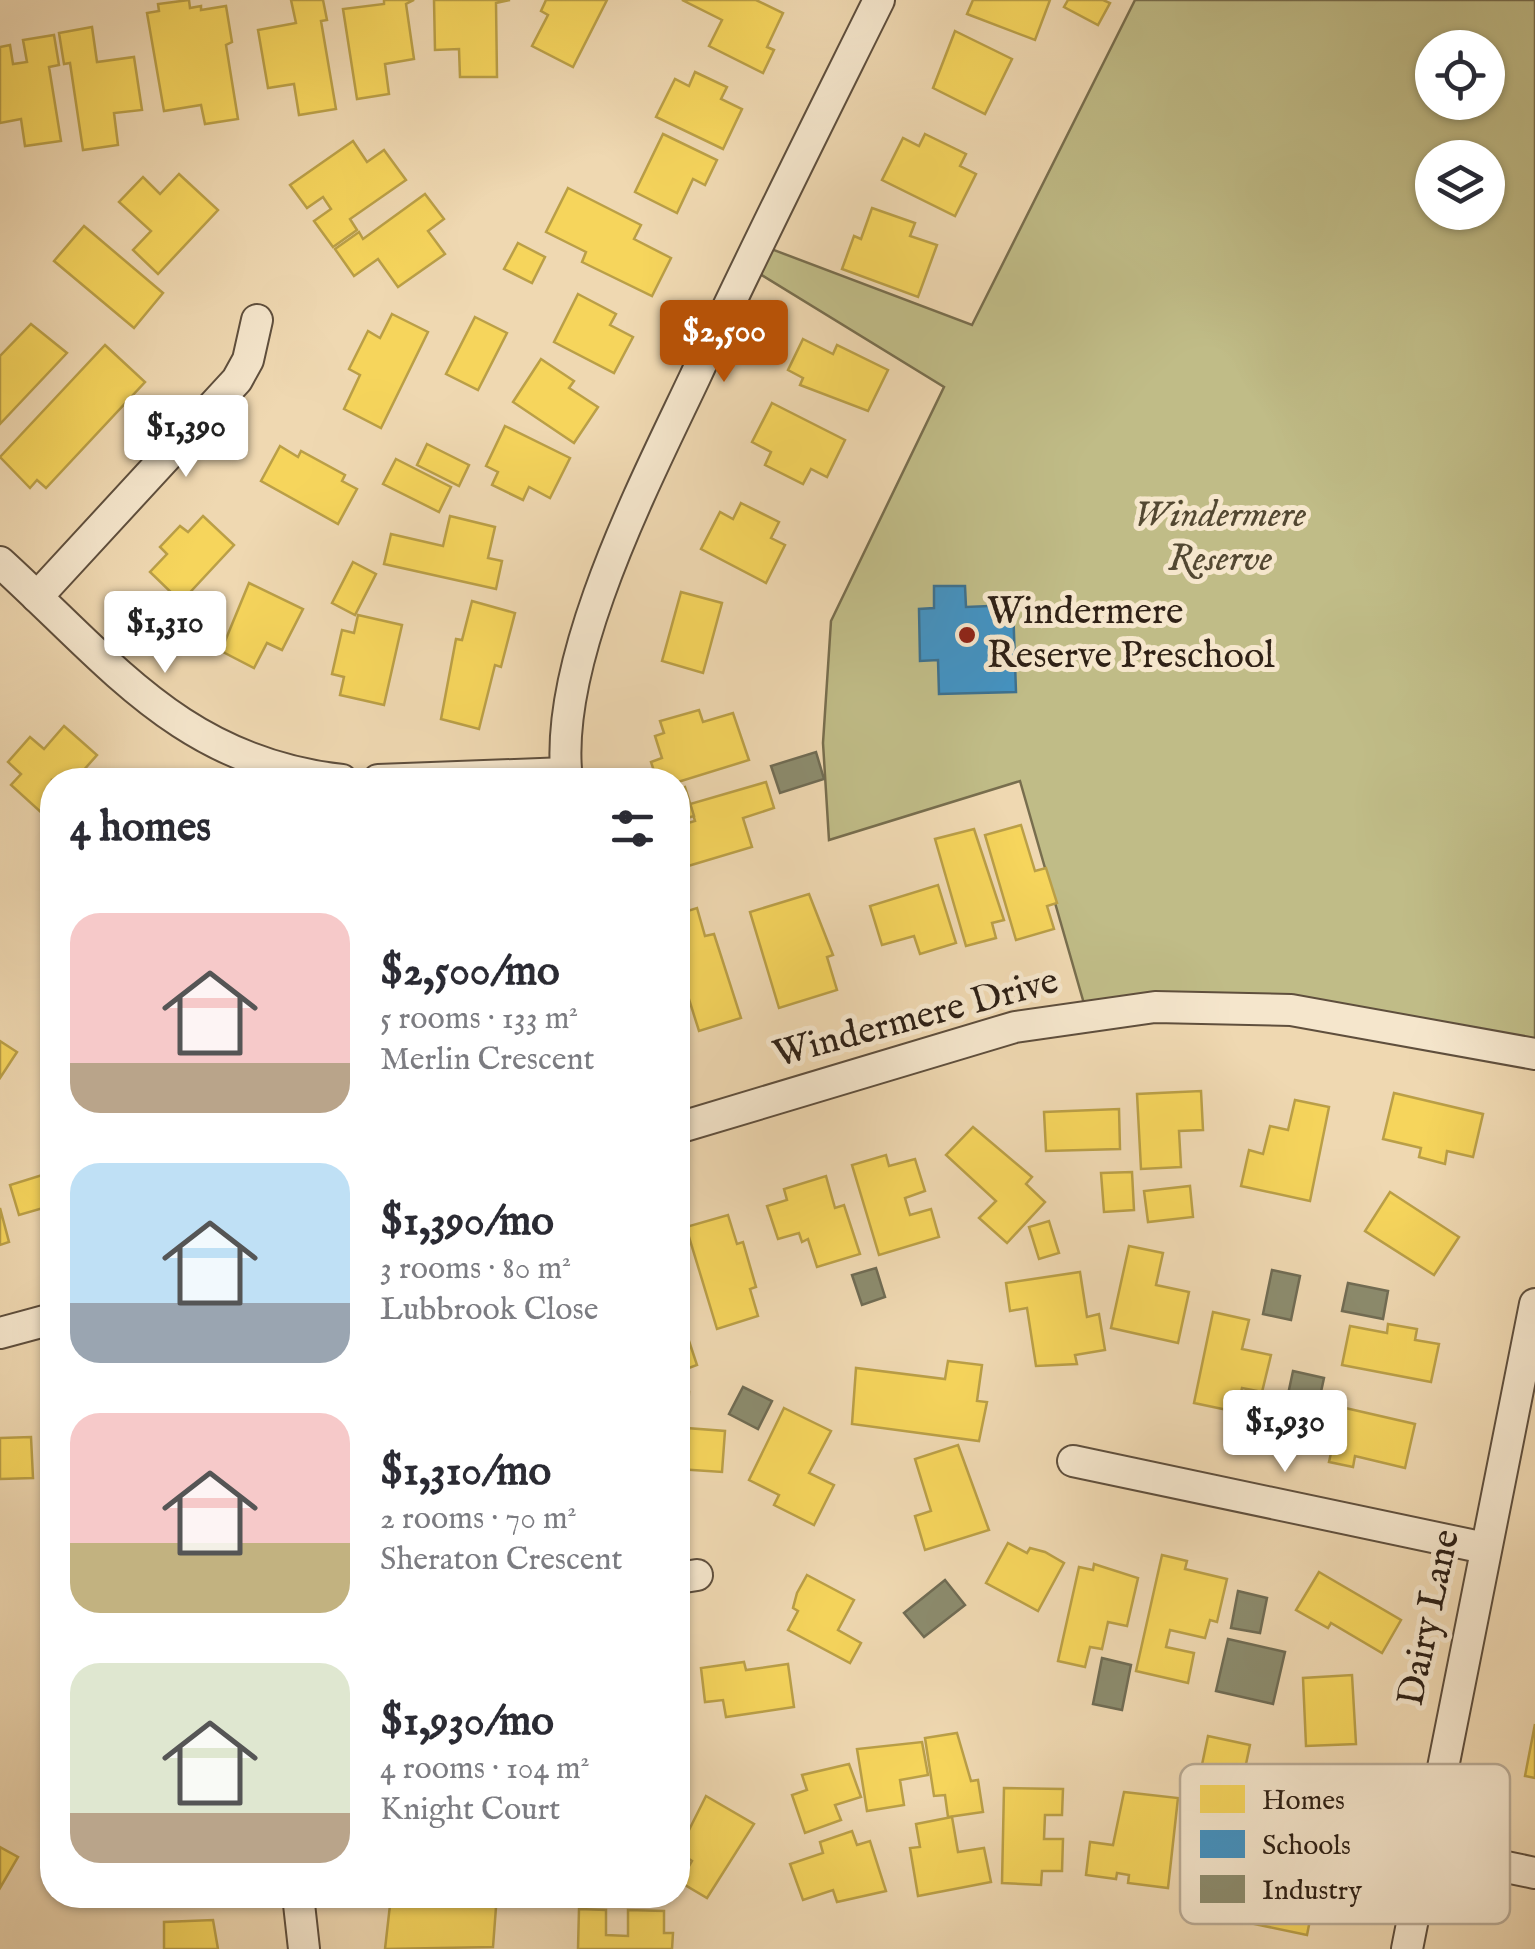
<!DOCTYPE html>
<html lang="en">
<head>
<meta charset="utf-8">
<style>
	:root { --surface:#fff; --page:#f7f7f7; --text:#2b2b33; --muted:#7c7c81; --accent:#b45309 }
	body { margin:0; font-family:"IM FELL English",serif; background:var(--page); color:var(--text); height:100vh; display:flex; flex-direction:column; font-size:38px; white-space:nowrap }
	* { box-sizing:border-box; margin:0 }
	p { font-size:32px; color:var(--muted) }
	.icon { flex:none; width:55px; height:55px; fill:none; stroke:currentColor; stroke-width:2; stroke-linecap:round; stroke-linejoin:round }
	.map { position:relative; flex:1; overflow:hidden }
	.sheet { position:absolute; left:40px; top:768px; width:650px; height:1140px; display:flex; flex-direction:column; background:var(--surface); border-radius:40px; box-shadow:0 2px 8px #0004 }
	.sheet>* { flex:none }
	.controls { position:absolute; left:1415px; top:30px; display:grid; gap:20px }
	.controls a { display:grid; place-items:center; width:90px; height:90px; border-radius:50%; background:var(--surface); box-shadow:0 2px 8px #0004; font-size:50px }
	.price { position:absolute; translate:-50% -85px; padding:0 22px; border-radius:10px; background:#fff; color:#222; font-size:32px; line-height:65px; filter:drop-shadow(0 2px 5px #0008) }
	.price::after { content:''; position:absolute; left:50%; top:60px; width:30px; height:22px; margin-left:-15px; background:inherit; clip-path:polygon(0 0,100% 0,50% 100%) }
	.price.on { background:var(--accent); color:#fff }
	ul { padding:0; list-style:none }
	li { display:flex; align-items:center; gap:30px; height:250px; padding:0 30px }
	li span { display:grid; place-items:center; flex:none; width:280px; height:200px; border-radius:30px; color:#555 }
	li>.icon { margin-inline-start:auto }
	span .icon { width:120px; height:120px; fill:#fffc; stroke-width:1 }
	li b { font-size:42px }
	h2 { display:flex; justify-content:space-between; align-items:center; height:120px; padding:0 30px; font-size:42px }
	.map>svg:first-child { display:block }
	.green { fill:#c0bc87; stroke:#786e4e; stroke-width:2.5; fill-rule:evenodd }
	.homes { fill:#f6d55c; stroke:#ba9f47; stroke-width:2.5 }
	.schools { fill:#4393c3; stroke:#3d718f; stroke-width:2.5 }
	.industry { fill:#8c8c6e; stroke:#706c54; stroke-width:2.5 }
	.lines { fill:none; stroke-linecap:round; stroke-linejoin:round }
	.street-casing { stroke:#5f4f3d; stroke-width:34 }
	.street { stroke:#f5e6cc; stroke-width:30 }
	.poi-dot { fill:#8f2418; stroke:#f5e6cc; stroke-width:4 }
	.labels { text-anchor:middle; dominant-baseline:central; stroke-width:10; stroke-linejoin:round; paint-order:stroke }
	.park-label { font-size:38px; font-style:italic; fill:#534832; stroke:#f5e6cc }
	.poi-label { font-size:38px; fill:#2f2116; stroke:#f5e6cc; text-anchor:start }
	.street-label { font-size:38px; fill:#2f2116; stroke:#f5e6cc }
	.key { fill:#f5e6cc; stroke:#baab95; stroke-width:2.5 }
	.key-label { font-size:28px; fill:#2f2116 }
</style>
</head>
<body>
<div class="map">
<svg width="1535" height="1949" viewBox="0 0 1535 1949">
	<rect width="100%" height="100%" fill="#efd8b1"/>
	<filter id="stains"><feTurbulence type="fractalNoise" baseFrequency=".002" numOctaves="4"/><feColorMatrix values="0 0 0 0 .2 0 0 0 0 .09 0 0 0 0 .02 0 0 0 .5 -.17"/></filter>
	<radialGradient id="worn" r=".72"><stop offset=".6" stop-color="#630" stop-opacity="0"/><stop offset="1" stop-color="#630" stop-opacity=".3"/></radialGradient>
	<!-- green -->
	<path class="green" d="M 1135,0 L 1535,0 L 1535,1054 L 1403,1027 L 1087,1014 L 1020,781 L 829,840 L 823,743 L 831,621 L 944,387 L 747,266 L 758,244 L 972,325 ZM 1432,48 L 1488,48 L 1488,102 L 1432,102 ZM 1432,158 L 1488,158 L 1488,212 L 1432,212 Z"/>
	<!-- homes -->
	<g class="homes">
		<path d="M 189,0 L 190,8 L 201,6 L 201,10 L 226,6 L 232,42 L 226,45 L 238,119 L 205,124 L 201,105 L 164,111 L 147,13 L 159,11 L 158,4 Z"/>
		<path d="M 291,0 L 323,0 L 327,20 L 321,21 L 336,109 L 299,115 L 294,84 L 268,88 L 258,30 L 296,23 Z"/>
		<path d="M 384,0 L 414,0 L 406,4 L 414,59 L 385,64 L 389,94 L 357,99 L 343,9 L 384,4 Z"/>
		<path d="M 434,0 L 510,0 L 496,3 L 497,77 L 460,77 L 459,49 L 435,50 Z"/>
		<path d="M 546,0 L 607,0 L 573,67 L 532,46 L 548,15 L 541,11 Z"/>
		<path d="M 682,0 L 756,0 L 783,13 L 767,47 L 774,50 L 763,73 L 709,46 L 722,20 Z"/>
		<path d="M 973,0 L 1050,0 L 1035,40 L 967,14 Z"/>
		<path d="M 1068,0 L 1103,0 L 1110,3 L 1098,25 L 1064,7 Z"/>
		<path d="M 92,27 L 97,62 L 134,57 L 142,110 L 114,113 L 118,145 L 83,150 L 70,63 L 64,64 L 59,33 Z"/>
		<path d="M 955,31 L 1012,59 L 985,114 L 933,88 Z"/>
		<path d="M 54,35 L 59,65 L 49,67 L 61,141 L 25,146 L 21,119 L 0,123 L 0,47 L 10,45 L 13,64 L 27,62 L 23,40 Z"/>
		<path d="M 695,72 L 727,87 L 721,99 L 742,109 L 723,149 L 656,117 L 675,79 L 689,86 Z"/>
		<path d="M 663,134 L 717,160 L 705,185 L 693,179 L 677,213 L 635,192 Z"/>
		<path d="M 925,134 L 966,154 L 960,166 L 976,174 L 955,216 L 882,180 L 903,138 L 919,146 Z"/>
		<path d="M 353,141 L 367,162 L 384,150 L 406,180 L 350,219 L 357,230 L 333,247 L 314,221 L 331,209 L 323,197 L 307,208 L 290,185 Z"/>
		<path d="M 179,174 L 218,210 L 158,274 L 133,250 L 151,231 L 119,202 L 143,177 L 160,194 Z"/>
		<path d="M 568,188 L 641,225 L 634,239 L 671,258 L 652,296 L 582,262 L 586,252 L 546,232 Z"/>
		<path d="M 425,194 L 444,219 L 428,231 L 445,254 L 398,287 L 378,259 L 354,276 L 335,249 L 359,232 L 363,239 Z"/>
		<path d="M 872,208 L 915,223 L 910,236 L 937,245 L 918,297 L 842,269 L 854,236 L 861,239 Z"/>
		<path d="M 84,226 L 163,293 L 134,328 L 54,261 Z"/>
		<path d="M 518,243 L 545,257 L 532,283 L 504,269 Z"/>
		<path d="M 578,294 L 616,314 L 610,325 L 633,337 L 614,373 L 554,342 Z"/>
		<path d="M 392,314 L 428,332 L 381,428 L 344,409 L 360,375 L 349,369 L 368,331 L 380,338 Z"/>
		<path d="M 475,317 L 507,333 L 478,390 L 446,374 Z"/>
		<path d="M 31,324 L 67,353 L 0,424 L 0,356 Z"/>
		<path d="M 803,339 L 833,354 L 837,345 L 888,370 L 868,411 L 800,385 L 803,378 L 788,370 Z"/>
		<path d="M 105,345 L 145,382 L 46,488 L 37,480 L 30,488 L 0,457 Z"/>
		<path d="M 541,359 L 574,381 L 569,388 L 598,407 L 574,443 L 513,402 Z"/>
		<path d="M 772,403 L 845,440 L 827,477 L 811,469 L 803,484 L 765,465 L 771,452 L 752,442 Z"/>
		<path d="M 505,426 L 570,458 L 550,498 L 529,487 L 523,500 L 492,485 L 498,472 L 486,466 Z"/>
		<path d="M 427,444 L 469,465 L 459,486 L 417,465 Z"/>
		<path d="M 280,446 L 298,457 L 301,451 L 345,475 L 342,481 L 357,489 L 338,524 L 261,481 Z"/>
		<path d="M 396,459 L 451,487 L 439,512 L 383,484 Z"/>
		<path d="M 741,503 L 779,522 L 771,538 L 785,545 L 766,583 L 701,549 L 720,512 L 733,519 Z"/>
		<path d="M 203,516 L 234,545 L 181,602 L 150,572 L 167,554 L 160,547 L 180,526 L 188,532 Z"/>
		<path d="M 450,516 L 495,527 L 488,558 L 502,561 L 496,589 L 384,564 L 391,534 L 443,546 Z"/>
		<path d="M 353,562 L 376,574 L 355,615 L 332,603 Z"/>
		<path d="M 249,583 L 303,609 L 282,650 L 267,643 L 254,668 L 221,651 Z"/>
		<path d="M 681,592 L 722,603 L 703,673 L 662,661 Z"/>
		<path d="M 472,601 L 515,613 L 501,667 L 495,665 L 479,729 L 441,719 L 456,639 L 462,640 Z"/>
		<path d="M 358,615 L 402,625 L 384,705 L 340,695 L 344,677 L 332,674 L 342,630 L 354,633 Z"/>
		<path d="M 699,710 L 703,722 L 733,713 L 749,760 L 678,782 L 657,780 L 651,762 L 662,758 L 655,736 L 664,733 L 660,721 Z"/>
		<path d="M 64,726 L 97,755 L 75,780 L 52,780 L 52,806 L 44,815 L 11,785 L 21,774 L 8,762 L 30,737 L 44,749 Z"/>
		<path d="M 766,782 L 774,808 L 743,818 L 752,847 L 678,869 L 678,826 L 695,821 L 690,804 Z"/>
		<path d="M 685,787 L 694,816 L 678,821 L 678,789 Z"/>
		<path d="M 1021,825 L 1035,871 L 1046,868 L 1057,903 L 1047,906 L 1054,929 L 1016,940 L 985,835 Z"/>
		<path d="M 974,829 L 1004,920 L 992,923 L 996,938 L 966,946 L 935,839 Z"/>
		<path d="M 938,885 L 956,943 L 920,954 L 914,936 L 882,945 L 870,906 Z"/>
		<path d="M 809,894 L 833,955 L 827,957 L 837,990 L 779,1008 L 750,912 Z"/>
		<path d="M 697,908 L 705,936 L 714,934 L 741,1018 L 699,1031 L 682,977 L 678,978 L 678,914 Z"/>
		<path d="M 0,1041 L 17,1052 L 0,1078 Z"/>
		<path d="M 1201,1091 L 1203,1130 L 1179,1131 L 1181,1167 L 1141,1169 L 1137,1094 Z"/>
		<path d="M 1394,1093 L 1483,1114 L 1473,1157 L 1447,1151 L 1445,1164 L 1419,1157 L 1421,1148 L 1383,1139 Z"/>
		<path d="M 1295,1100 L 1329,1107 L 1310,1201 L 1241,1186 L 1249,1150 L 1263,1154 L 1270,1126 L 1288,1130 Z"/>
		<path d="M 1119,1109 L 1120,1149 L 1046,1151 L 1044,1112 Z"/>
		<path d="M 52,1119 L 52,1153 L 43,1122 Z"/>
		<path d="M 973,1127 L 1032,1177 L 1026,1184 L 1045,1202 L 1007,1243 L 979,1218 L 996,1201 L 946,1155 Z"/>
		<path d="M 886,1155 L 889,1166 L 915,1159 L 925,1191 L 905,1198 L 910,1215 L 931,1209 L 939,1237 L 879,1255 L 852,1165 Z"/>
		<path d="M 52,1172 L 52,1214 L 46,1217 L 43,1208 L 19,1215 L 10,1185 Z"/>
		<path d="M 1132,1172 L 1134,1210 L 1104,1212 L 1101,1173 Z"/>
		<path d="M 826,1176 L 835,1208 L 844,1205 L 860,1254 L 817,1267 L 808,1239 L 802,1242 L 799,1233 L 778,1239 L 767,1206 L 787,1200 L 784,1189 Z"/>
		<path d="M 1190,1186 L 1193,1217 L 1148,1222 L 1144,1191 Z"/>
		<path d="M 1390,1192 L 1459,1237 L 1434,1275 L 1365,1231 Z"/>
		<path d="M 0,1208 L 9,1242 L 0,1245 Z"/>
		<path d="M 728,1215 L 737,1244 L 743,1242 L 756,1287 L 750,1289 L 758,1316 L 717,1329 L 686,1227 Z"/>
		<path d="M 1049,1221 L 1059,1253 L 1039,1259 L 1029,1227 Z"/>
		<path d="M 1129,1246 L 1163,1253 L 1156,1285 L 1189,1292 L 1178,1343 L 1111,1328 Z"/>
		<path d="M 1080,1272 L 1087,1317 L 1099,1314 L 1105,1350 L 1075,1355 L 1077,1364 L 1036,1366 L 1027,1308 L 1010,1311 L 1006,1283 Z"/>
		<path d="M 1213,1312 L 1249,1320 L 1242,1349 L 1271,1355 L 1262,1392 L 1242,1388 L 1237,1412 L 1194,1403 Z"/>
		<path d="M 1388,1324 L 1417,1329 L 1415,1340 L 1439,1344 L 1431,1382 L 1342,1365 L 1350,1326 L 1387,1333 Z"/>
		<path d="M 685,1329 L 697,1365 L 678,1372 L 678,1331 Z"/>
		<path d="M 948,1361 L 982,1365 L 977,1401 L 987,1402 L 979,1441 L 852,1424 L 856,1368 L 945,1379 Z"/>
		<path d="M 678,1391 L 689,1392 L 687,1428 L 725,1431 L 722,1472 L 678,1469 Z"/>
		<path d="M 1341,1407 L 1415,1424 L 1405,1468 L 1355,1456 L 1353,1467 L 1329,1462 Z"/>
		<path d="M 784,1408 L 831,1431 L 809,1473 L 834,1485 L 814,1525 L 774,1505 L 779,1495 L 749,1480 Z"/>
		<path d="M 31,1437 L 33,1478 L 0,1479 L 0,1438 Z"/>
		<path d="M 958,1445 L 989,1530 L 925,1550 L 915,1516 L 931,1511 L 915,1459 Z"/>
		<path d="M 1008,1543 L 1027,1553 L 1030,1548 L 1045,1552 L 1064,1563 L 1038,1611 L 986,1583 Z"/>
		<path d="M 1162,1555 L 1187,1561 L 1185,1569 L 1227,1579 L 1217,1622 L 1210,1620 L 1205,1638 L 1170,1630 L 1166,1647 L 1194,1653 L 1188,1683 L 1136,1671 Z"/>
		<path d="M 1094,1564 L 1138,1578 L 1127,1626 L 1108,1622 L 1102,1649 L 1090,1647 L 1085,1667 L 1058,1661 L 1079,1567 L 1093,1570 Z"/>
		<path d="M 1319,1572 L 1401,1620 L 1382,1653 L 1331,1623 L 1328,1628 L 1296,1610 Z"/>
		<path d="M 807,1575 L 854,1600 L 838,1630 L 861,1643 L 850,1663 L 788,1630 L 798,1611 L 793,1608 L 797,1593 Z"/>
		<path d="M 744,1662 L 746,1670 L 788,1664 L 794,1707 L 726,1717 L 723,1700 L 705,1702 L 701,1668 Z"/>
		<path d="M 1352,1675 L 1356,1744 L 1306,1746 L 1303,1678 Z"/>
		<path d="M 1535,1724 L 1535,1778 L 1525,1776 Z"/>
		<path d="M 957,1733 L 971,1781 L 978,1780 L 983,1812 L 948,1817 L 945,1795 L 934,1796 L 925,1738 Z"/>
		<path d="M 1208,1736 L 1250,1745 L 1241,1788 L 1199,1779 Z"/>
		<path d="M 922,1742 L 928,1775 L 900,1780 L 904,1805 L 867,1811 L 857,1749 Z"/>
		<path d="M 849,1764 L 861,1797 L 835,1805 L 841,1820 L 805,1833 L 792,1795 L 807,1790 L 802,1775 Z"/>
		<path d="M 1004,1788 L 1063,1789 L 1062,1815 L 1045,1815 L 1044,1839 L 1063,1839 L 1062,1871 L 1042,1871 L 1041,1885 L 1002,1883 Z"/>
		<path d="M 1124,1792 L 1178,1798 L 1168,1888 L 1128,1883 L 1129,1875 L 1117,1873 L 1116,1879 L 1086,1875 L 1090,1842 L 1113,1845 Z"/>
		<path d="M 706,1796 L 754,1824 L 707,1898 L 680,1882 L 692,1861 L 678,1852 Z"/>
		<path d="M 952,1817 L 958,1852 L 984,1848 L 991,1882 L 918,1896 L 910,1848 L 920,1847 L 916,1824 Z"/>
		<path d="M 852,1831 L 857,1845 L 870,1841 L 886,1891 L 837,1902 L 833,1890 L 803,1900 L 790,1864 L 823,1853 L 820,1842 Z"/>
		<path d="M 0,1847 L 18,1857 L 0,1888 Z"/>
		<path d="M 1242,1866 L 1328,1884 L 1322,1912 L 1312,1910 L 1307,1935 L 1231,1919 Z"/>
		<path d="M 391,1896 L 496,1907 L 493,1947 L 385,1949 Z"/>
		<path d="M 579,1909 L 606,1910 L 606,1935 L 628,1936 L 628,1910 L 664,1911 L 664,1933 L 673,1933 L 672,1949 L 578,1949 Z"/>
		<path d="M 213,1920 L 218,1949 L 164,1949 L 164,1922 Z"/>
	</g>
	<!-- schools -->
	<path class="schools" d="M 934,586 L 965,586 L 966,607 L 1013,605 L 1016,692 L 939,694 L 938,660 L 920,661 L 919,609 L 934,608 Z"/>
	<!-- industry -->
	<g class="industry">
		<path d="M 816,752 L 824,779 L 780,793 L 771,766 Z"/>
		<path d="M 876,1268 L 885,1297 L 862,1305 L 852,1275 Z"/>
		<path d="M 1272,1270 L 1300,1276 L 1291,1320 L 1263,1314 Z"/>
		<path d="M 1348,1283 L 1388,1291 L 1383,1319 L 1342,1311 Z"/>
		<path d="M 1293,1371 L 1324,1378 L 1319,1401 L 1336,1406 L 1328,1442 L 1310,1438 L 1307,1453 L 1277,1446 Z"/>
		<path d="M 743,1387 L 772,1401 L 758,1429 L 729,1414 Z"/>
		<path d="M 945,1580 L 965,1605 L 924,1637 L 904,1613 Z"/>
		<path d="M 1238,1591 L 1267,1598 L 1260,1633 L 1231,1628 Z"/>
		<path d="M 1228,1639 L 1285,1652 L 1273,1704 L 1216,1691 Z"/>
		<path d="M 1102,1658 L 1131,1665 L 1122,1710 L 1093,1704 Z"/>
	</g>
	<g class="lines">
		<!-- street casing -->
		<g class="street-casing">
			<g id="street">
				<path d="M 0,562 C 112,664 182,762 342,780"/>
				<path d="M 37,597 L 237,380 L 248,360 L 257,320"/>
				<path d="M 378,780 L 566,773"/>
				<path d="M 567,780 C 552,661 645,483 695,377 C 754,250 817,125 879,0"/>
				<path d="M 678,1128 L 1015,1027 L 1155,1007 L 1291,1010 L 1535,1054"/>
				<path d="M 0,1333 L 52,1319"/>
				<path d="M 1073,1461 L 1485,1548"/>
				<path d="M 678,1578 L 697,1575"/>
				<path d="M 1424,1850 L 1535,1873"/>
				<path d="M 298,1895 L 304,1949"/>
				<path d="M 1407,1949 L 1535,1304"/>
			</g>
		</g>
		<!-- street -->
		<use href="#street" class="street"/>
	</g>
	<!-- markers -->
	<circle class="poi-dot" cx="967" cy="635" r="10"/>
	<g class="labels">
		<!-- park labels -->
		<g class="park-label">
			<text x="1220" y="516">Windermere<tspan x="1220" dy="44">Reserve</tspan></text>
		</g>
		<!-- poi labels -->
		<g class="poi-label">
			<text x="987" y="613">Windermere<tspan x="987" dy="44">Reserve Preschool</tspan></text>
		</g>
		<!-- street labels -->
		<g class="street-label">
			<text transform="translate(916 1019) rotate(-15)">Windermere Drive</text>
			<text transform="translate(1430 1618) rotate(-78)">Dairy Lane</text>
		</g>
	</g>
	<!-- legend -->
	<rect x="1180" y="1764" width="330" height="160" rx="15" class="key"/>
	<rect x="1200" y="1785" width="45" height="28" fill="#f6d55c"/>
	<rect x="1200" y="1830" width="45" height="28" fill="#4393c3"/>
	<rect x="1200" y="1875" width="45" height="28" fill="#8c8c6e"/>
	<g class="key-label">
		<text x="1262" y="1809">Homes</text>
		<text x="1262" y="1854">Schools</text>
		<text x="1262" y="1899">Industry</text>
	</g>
	<rect width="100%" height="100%" filter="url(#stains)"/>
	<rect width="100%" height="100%" fill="url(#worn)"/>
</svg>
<div class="controls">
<a><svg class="icon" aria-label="locate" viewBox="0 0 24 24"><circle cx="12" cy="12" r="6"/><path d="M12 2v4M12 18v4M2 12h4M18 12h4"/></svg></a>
<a><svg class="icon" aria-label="layers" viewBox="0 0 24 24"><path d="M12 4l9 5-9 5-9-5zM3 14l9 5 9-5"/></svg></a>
</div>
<b class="price on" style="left:724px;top:385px">$2,500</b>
<b class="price" style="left:186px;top:480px">$1,390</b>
<b class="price" style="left:165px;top:676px">$1,310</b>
<b class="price" style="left:1285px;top:1475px">$1,930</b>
<section class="sheet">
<h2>4 homes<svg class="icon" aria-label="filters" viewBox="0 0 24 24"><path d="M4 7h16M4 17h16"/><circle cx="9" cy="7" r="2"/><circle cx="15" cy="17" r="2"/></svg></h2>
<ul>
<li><span style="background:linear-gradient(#f6c9c9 75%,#b9a48a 0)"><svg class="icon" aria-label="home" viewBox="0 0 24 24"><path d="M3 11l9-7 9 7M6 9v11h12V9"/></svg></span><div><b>$2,500/mo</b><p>5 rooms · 133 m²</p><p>Merlin Crescent</p></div></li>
<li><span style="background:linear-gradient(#bfe0f5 70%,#9aa5b1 0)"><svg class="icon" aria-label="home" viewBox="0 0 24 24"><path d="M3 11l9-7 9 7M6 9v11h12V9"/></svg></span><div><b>$1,390/mo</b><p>3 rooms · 80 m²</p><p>Lubbrook Close</p></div></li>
<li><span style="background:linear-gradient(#f6c9c9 65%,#c2b280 0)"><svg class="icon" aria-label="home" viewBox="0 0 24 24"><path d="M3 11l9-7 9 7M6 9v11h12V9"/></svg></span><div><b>$1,310/mo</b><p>2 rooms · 70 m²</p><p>Sheraton Crescent</p></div></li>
<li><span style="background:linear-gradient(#dfe7d0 75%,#b9a48a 0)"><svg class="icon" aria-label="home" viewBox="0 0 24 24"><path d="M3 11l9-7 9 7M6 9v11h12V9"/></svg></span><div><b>$1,930/mo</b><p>4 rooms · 104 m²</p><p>Knight Court</p></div></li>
</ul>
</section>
</div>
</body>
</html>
